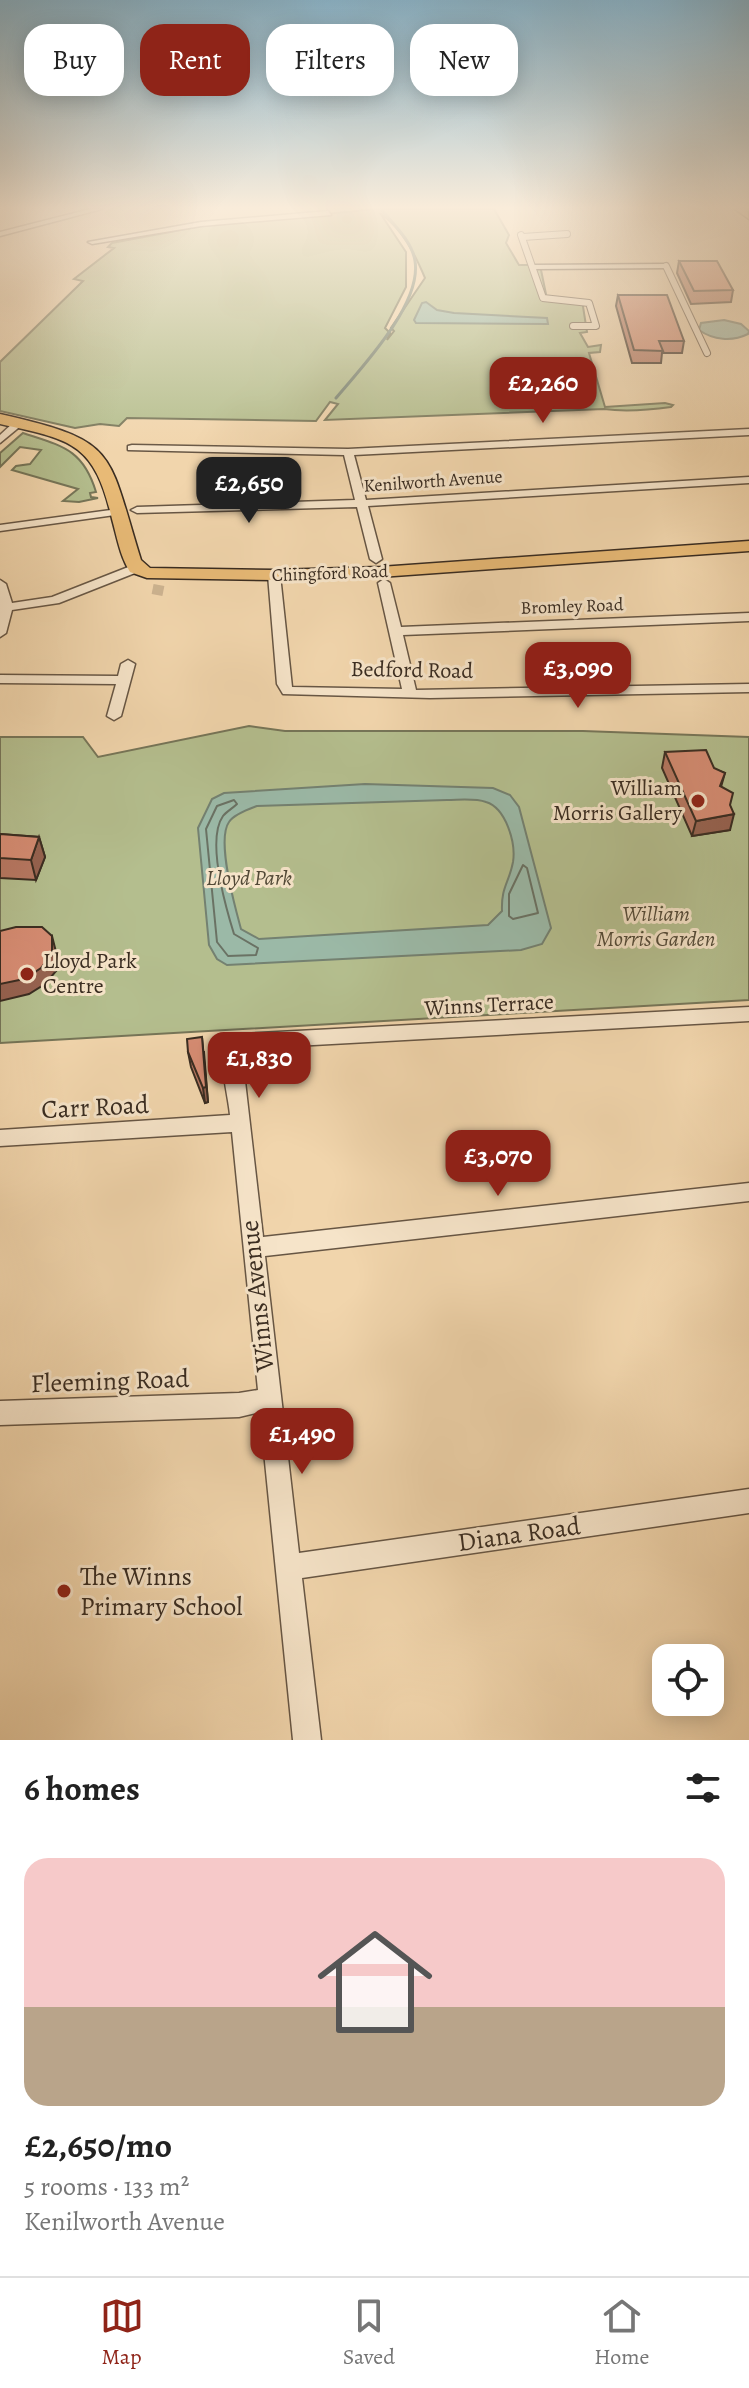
<!DOCTYPE html>
<html lang="en">
<head>
<meta charset="utf-8">
<style>
	:root { --surface:#fff; --page:#f6f6f6; --text:#222; --muted:#767676; --line:#e0e0e0; --accent:#8f2418 }
	body { margin:0; font-family:Alegreya,serif; background:var(--page); color:var(--text); height:100vh; display:flex; flex-direction:column; font-size:30px; white-space:nowrap }
	* { box-sizing:border-box; margin:0 }
	p { font-size:26px; color:var(--muted) }
	.icon { flex:none; width:44px; height:44px; fill:none; stroke:currentColor; stroke-width:2; stroke-linecap:round; stroke-linejoin:round }
	.map { position:relative; height:1740px; overflow:hidden }
	.drawer { display:flex; flex-direction:column; background:var(--surface); flex:1 }
	.drawer>* { flex:none }
	.banner { position:absolute; left:24px; top:24px; width:702px; height:72px; display:flex; gap:16px }
	.controls { position:absolute; left:652px; top:1644px; display:grid; gap:16px }
	.controls a { display:grid; place-items:center; width:72px; height:72px; border-radius:16px; background:var(--surface); box-shadow:0 4px 20px #0003; font-size:40px }
	.price { position:absolute; translate:-50% -68px; padding:0 18px; border-radius:16px; background:var(--accent); color:#fff; font-size:26px; line-height:52px; filter:drop-shadow(0 2px 4px #0008) }
	.price::after { content:''; position:absolute; left:50%; top:48px; width:24px; height:18px; margin-left:-12px; background:inherit; clip-path:polygon(0 0,100% 0,50% 100%) }
	.price.selected { background:#222; color:#fff }
	ul { padding:0; list-style:none }
	li { display:grid; align-content:center; gap:16px; height:424px; padding:0 24px }
	li+li { border-top:2px solid var(--line) }
	li span { display:grid; place-items:center; height:248px; border-radius:24px; color:#555 }
	li>.icon { margin-inline-start:auto }
	span .icon { width:144px; height:144px; fill:#fffc; stroke-width:1 }
	li b { font-size:34px }
	h2 { display:flex; justify-content:space-between; align-items:center; height:96px; padding:0 24px; font-size:34px }
	.pill { padding:0 28px; border-radius:24px; background:var(--surface); box-shadow:0 4px 20px #0003; font-size:28px; line-height:72px }
	.pill.selected { background:var(--accent); color:#fff }
	.menu { display:flex; justify-content:space-around; align-items:center; height:112px; border-top:2px solid var(--line); background:var(--surface); font-size:22px; color:var(--muted) }
	.menu a { display:grid; justify-items:center; gap:4px }
	.menu .selected { color:var(--accent) }
	.map>svg:first-child { display:block }
</style>
</head>
<body>
<div class="map">
<svg width="749" height="1740" viewBox="0 0 749 1740">
	<rect width="100%" height="100%" fill="#f1d5ac"/>
	<filter id="stains"><feTurbulence type="fractalNoise" baseFrequency=".0025" numOctaves="4"/><feColorMatrix values="0 0 0 0 .2 0 0 0 0 .09 0 0 0 0 .02 0 0 0 .5 -.17"/></filter>
	<radialGradient id="worn" r=".72"><stop offset=".6" stop-color="#630" stop-opacity="0"/><stop offset="1" stop-color="#630" stop-opacity=".3"/></radialGradient>
	<!-- green -->
	<g fill="#b4be8e" stroke="#767558" stroke-width="2" fill-rule="evenodd">
		<path d="M376,209h118l15,26 -3,8 13,22h21l7,34 35,1 5,32 -7,1 8,14 13,-2 -1,7 -11,1 16,54 60,-4 8,2 -2,2c-22,3 -45,5 -67,2l-279,11 13,-16 -8,-2 -14,19 -189,-3 -8,8 -19,-2 -25,4 -75,-17v-49l83,-81 -9,-2 40,-31 -6,-1 4,-4 90,-17zM380,213c23,17 34,39 45,65l-34,50 3,3 -7,9 3,-7 -5,-5 21,-41v-35z"/>
		<path d="M23,433c39,13 60,16 73,59l-6,1 1,4 7,1 -19,4 -16,-1 15,-12 -66,-19 4,-4 14,-2 11,-14 -21,-3 -20,20v-14z"/>
		<path d="M249,726l36,5h298l166,6v263l-749,43v-306h83l15,20z"/>
	</g>
	<!-- water -->
	<g fill="#9bb9a7" stroke="#748171" stroke-width="2" fill-rule="evenodd">
		<path d="M426,302l11,8 17,3 93,5 1,6 -132,-1 -2,-3 8,-17z"/>
		<path d="M724,320l17,4 8,7 -1,3c-16,8 -35,6 -49,-4l2,-7z"/>
		<path d="M365,784l128,4 17,7 9,12 32,121 -9,16 -21,6 -294,15 -10,-6 -8,-14 -11,-117 14,-29 12,-6zM447,800c12,0 28,-2 39,2 20,6 30,41 27,60 -4,21 -12,25 -11,49l-14,14 -229,14 -18,-10c-6,-22 -25,-89 -12,-107 5,-8 20,-13 28,-16z"/>
	</g>
	<g fill="none" stroke-linecap="round" stroke-linejoin="round">
		<!-- shore -->
		<g stroke="#6a7264" stroke-width="2">
			<path d="M234,800l3,4c-4,4 -11,8 -14,12 -17,24 3,92 11,118l24,14 -2,7 -28,1 -11,-14 -11,-113 11,-23z"/>
			<path d="M523,865l4,3 11,45 -25,6 -4,-3v-22z"/>
		</g>
		<!-- stream -->
		<path stroke="#748171" stroke-width="3" d="M336,398c26,-31 86,-94 79,-137 -3,-20 -22,-37 -34,-52"/>
		<!-- minor-tunnel -->
		<path stroke="#ccb390" stroke-width="11" stroke-dasharray="11 5" stroke-linecap="butt" d="M157,595l2,-10"/>
		<!-- pedestrian casing -->
		<g stroke="#675644" stroke-width="8">
			<g id="pedestrian">
				<path d="M521,235l22,63 46,5 7,23h-23"/>
				<path d="M523,237l44,-3"/>
				<path d="M666,266l41,87"/>
			</g>
		</g>
		<!-- minor casing -->
		<g stroke="#675644" stroke-width="3">
			<g id="minor">
				<path d="M90,209h12l-102,27v-4z"/>
				<path d="M328,211l3,4 -130,11 -109,18 -4,-2 113,-20z"/>
				<path d="M666,264l3,4 -135,1 -4,-2 4,-2z"/>
				<path d="M14,422l9,2 -23,19v-8z"/>
				<path d="M749,429v6l-395,20 12,45 383,-23v6l-381,23 14,53 -6,4 -6,-4 -13,-52 -220,6 -6,-3 6,-3 218,-7 -11,-45 -216,-5v-4l4,-1 216,4z"/>
				<path d="M118,509l4,1v4l-122,17v-6z"/>
				<path d="M136,564l6,4 -2,3 -81,32 -47,7 -6,23 -6,4v-57l6,4 6,19 40,-6z"/>
				<path d="M274,571l6,4 12,112 110,2 -24,-106 6,-4 6,4 11,44 348,-14v8l-346,14 13,55 333,-6v8l-319,6 -147,-4 -6,-10 -9,-109z"/>
				<path d="M128,660l7,4 -14,52 -7,4 -7,-4 9,-32 -116,-1v-8l118,1 3,-12z"/>
				<path d="M749,1007v14l-508,28 -2,11 6,21 18,156 486,-54v18l-484,55 34,297 450,-64v24l-447,65 19,162h-28l-33,-328 -21,5 -239,8v-24l239,-8 19,-3 -26,-258 -232,14v-16l230,-15c-2,-23 -13,-56 -3,-76l15,-5z"/>
			</g>
		</g>
		<!-- primary casing -->
		<g stroke="#392c21" stroke-width="3">
			<g id="primary">
				<path d="M735,209h12l2,10z"/>
				<path d="M0,414c120,27 107,37 141,146l9,8 124,2 106,-3 369,-26v10l-369,26 -106,3 -127,-2 -17,-6c-10,-16 -13,-35 -18,-53 -18,-77 -40,-79 -112,-95z"/>
			</g>
		</g>
		<!-- pedestrian -->
		<use href="#pedestrian" stroke="#f6e4c9" stroke-width="6"/>
		<!-- minor -->
		<use href="#minor" fill="#f6e4c9" fill-rule="evenodd"/>
		<!-- primary -->
		<use href="#primary" fill="#e8ba76" fill-rule="evenodd"/>
	</g>
	<!-- wall -->
	<g fill="#b87863" stroke="#392c21" stroke-width="2">
		<path d="M679,261l54,29 -2,12 -40,2 -14,-31z"/>
		<path d="M618,295l66,46 -2,12h-20l-1,10h-29l-16,-57z"/>
		<path d="M665,752l60,21 -4,14 9,18v25l-38,6 -30,-68z"/>
		<path d="M0,834l39,3 6,20 -9,23 -36,-2z"/>
		<path d="M188,1052h16l4,50 -3,1 -14,-36z"/>
	</g>
	<!-- shaded-wall -->
	<g fill="#966250" stroke="#392c21" stroke-width="2">
		<path d="M734,814l-4,16 -38,6 4,-15z"/>
		<path d="M39,837l6,20 -9,23 -5,-20z"/>
		<path d="M52,936l4,16 1,18 -12,14 -16,10 -29,7v-17z"/>
		<path d="M202,1037l6,65 -3,1 -2,-15z"/>
	</g>
	<!-- building -->
	<g fill="#d68c73" stroke="#392c21" stroke-width="2">
		<path d="M679,261h38l16,29 -39,1z"/>
		<path d="M618,295h49l17,46h-25l4,10 -29,-1z"/>
		<path d="M706,750l8,18 11,5 -5,13 13,7 -3,12 4,9 -38,7 -31,-69z"/>
		<path d="M0,834l39,3 -8,23 -31,-2z"/>
		<path d="M16,927h26l10,9v19l-11,13 -17,11 -24,5v-53z"/>
		<path d="M202,1037l4,50 -3,1 -15,-36 -1,-13z"/>
	</g>
	<!-- sky -->
	<linearGradient id="sky" x2="0" y2="1"><stop stop-color="#89b6ce"/><stop offset="0.46" stop-color="#f9ecda"/><stop offset="1" stop-color="#f9ecda" stop-opacity="0"/></linearGradient>
	<rect width="749" height="452" fill="url(#sky)"/>
	<!-- markers -->
	<g fill="#8f2418" stroke="#f6e4c9" stroke-width="3">
		<circle cx="698" cy="801" r="8"/>
		<circle cx="27" cy="974" r="8"/>
		<circle cx="64" cy="1591" r="8"/>
	</g>
	<g text-anchor="middle" dominant-baseline="central" stroke-width="6" stroke-linejoin="round" paint-order="stroke">
		<!-- far-street labels -->
		<g font-size="18" fill="#392c21" stroke="#f6e4c9">
			<text transform="translate(433 481) rotate(-4)">Kenilworth Avenue</text>
			<text transform="translate(330 573) rotate(-2)">Chingford Road</text>
			<text transform="translate(572 606) rotate(-2)">Bromley Road</text>
		</g>
		<!-- street labels -->
		<g font-size="22" fill="#392c21" stroke="#f6e4c9">
			<text transform="translate(412 670) rotate(1)">Bedford Road</text>
			<text transform="translate(489 1005) rotate(-3)">Winns Terrace</text>
		</g>
		<!-- poi labels -->
		<g font-size="22" fill="#392c21" stroke="#f6e4c9" text-anchor="end">
			<text x="682" y="788">William<tspan x="682" dy="25">Morris Gallery</tspan></text>
			<text x="43" y="961" text-anchor="start">Lloyd Park<tspan x="43" dy="25">Centre</tspan></text>
		</g>
		<!-- park labels -->
		<g font-size="22" font-style="italic" fill="#524937" stroke="#f6e4c9">
			<text x="249" y="878">Lloyd Park</text>
			<text x="656" y="914">William<tspan x="656" dy="25">Morris Garden</tspan></text>
		</g>
		<!-- near-street labels -->
		<g font-size="26" fill="#392c21" stroke="#f6e4c9">
			<text transform="translate(95 1107) rotate(-3)">Carr Road</text>
			<text transform="translate(257 1296) rotate(-96)">Winns Avenue</text>
			<text transform="translate(110 1381) rotate(-2)">Fleeming Road</text>
			<text transform="translate(519 1534) rotate(-8)">Diana Road</text>
		</g>
		<!-- near-poi labels -->
		<g font-size="26" fill="#392c21" stroke="#f6e4c9" text-anchor="start">
			<text x="80" y="1576">The Winns<tspan x="80" dy="30">Primary School</tspan></text>
		</g>
	</g>
	<rect width="100%" height="100%" filter="url(#stains)"/>
	<rect width="100%" height="100%" fill="url(#worn)"/>
</svg>
<div class="controls">
<a><svg class="icon" aria-label="locate" viewBox="0 0 24 24"><circle cx="12" cy="12" r="6"/><path d="M12 2v4M12 18v4M2 12h4M18 12h4"/></svg></a>
</div>
<b class="price" style="left:543px;top:425px">£2,260</b>
<b class="price selected" style="left:249px;top:525px">£2,650</b>
<b class="price" style="left:578px;top:710px">£3,090</b>
<b class="price" style="left:259px;top:1100px">£1,830</b>
<b class="price" style="left:498px;top:1198px">£3,070</b>
<b class="price" style="left:302px;top:1476px">£1,490</b>
<div class="banner">
<a class="pill">Buy</a>
<a class="pill selected">Rent</a>
<a class="pill">Filters</a>
<a class="pill">New</a>
</div>
</div>
<section class="drawer">
<h2>6 homes<svg class="icon" aria-label="filters" viewBox="0 0 24 24"><path d="M4 7h16M4 17h16"/><circle cx="9" cy="7" r="2"/><circle cx="15" cy="17" r="2"/></svg></h2>
<ul>
<li><span style="background:linear-gradient(#f6c9c9 60%,#b9a48a 0)"><svg class="icon" aria-label="home" viewBox="0 0 24 24"><path d="M3 11l9-7 9 7M6 9v11h12V9"/></svg></span><div><b>£2,650/mo</b><p>5 rooms · 133 m²</p><p>Kenilworth Avenue</p></div></li>
</ul>
</section>
<nav class="menu">
<a class="selected"><svg class="icon" aria-label="map" viewBox="0 0 24 24"><path d="M3 6l6-2 6 2 6-2v14l-6 2-6-2-6 2zM9 4v14M15 6v14"/></svg>Map</a>
<a><svg class="icon" aria-label="saved" viewBox="0 0 24 24"><path d="M7 4h10v16l-5-4-5 4z"/></svg>Saved</a>
<a><svg class="icon" aria-label="home" viewBox="0 0 24 24"><path d="M3 11l9-7 9 7M6 9v11h12V9"/></svg>Home</a>
</nav>
</body>
</html>
